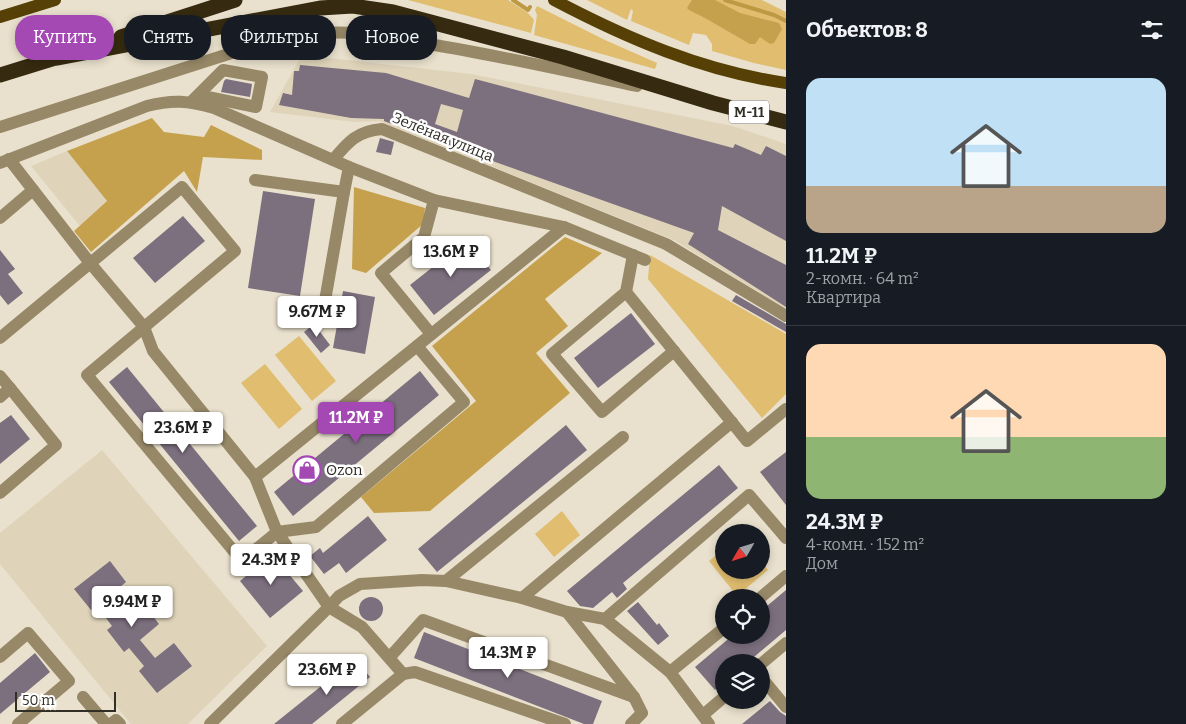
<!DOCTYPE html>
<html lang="ru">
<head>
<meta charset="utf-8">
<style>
	:root { --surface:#171b24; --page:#20242c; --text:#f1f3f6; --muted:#9ea1a6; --line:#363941; --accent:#a449b4 }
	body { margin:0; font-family:Bitter,serif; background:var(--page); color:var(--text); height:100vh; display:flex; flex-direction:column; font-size:19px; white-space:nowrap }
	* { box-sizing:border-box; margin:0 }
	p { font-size:16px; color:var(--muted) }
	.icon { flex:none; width:28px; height:28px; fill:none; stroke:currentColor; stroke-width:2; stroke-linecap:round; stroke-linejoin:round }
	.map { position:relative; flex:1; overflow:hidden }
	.details { display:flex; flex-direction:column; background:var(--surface); width:400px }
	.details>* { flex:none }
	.top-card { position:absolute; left:15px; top:15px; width:475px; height:45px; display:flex; gap:10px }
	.needle { width:32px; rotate:231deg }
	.controls { position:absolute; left:715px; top:524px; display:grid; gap:10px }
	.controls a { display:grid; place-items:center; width:55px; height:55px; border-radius:50%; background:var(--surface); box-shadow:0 2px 8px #0003; font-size:25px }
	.scale { position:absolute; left:15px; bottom:12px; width:101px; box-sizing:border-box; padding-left:5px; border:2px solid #312e26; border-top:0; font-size:14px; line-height:18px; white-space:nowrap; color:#312e26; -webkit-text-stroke:4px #fff; paint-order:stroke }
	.price { position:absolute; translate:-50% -42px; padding:0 11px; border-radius:5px; background:#fff; color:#222; font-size:16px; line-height:32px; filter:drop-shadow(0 1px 2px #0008) }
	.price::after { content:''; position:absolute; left:50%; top:30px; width:15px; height:11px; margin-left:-8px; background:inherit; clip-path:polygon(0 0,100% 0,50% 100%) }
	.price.on { background:var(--accent); color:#fff }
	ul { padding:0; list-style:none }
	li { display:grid; align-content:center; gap:10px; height:265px; padding:0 20px }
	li+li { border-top:1px solid var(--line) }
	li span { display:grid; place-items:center; height:155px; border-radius:15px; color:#555 }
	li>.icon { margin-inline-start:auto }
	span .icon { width:90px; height:90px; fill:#fffc; stroke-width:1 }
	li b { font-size:21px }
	h2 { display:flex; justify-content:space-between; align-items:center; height:60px; padding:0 20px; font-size:21px }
	.pill { padding:0 18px; border-radius:20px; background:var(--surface); box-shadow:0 2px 8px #0003; font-size:18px; line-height:45px }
	.pill.on { background:var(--accent); color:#fff }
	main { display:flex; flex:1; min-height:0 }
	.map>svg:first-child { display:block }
</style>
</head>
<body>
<main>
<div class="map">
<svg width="786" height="724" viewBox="0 0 786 724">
	<rect width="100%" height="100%" fill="#e9e1cd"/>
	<!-- built -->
	<g fill="#dfd4ba">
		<path d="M302,55l169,19 262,52 53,18v165l-112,-69 -295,-119 -24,1 -85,-10z"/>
		<path d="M67,151l40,50 -27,25 -49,-60z"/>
		<path d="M102,450l165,196 -79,78h-57l-131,-160v-31z"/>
	</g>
	<!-- green -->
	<g fill="#e0bd6f">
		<path d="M408,0h100l20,13 6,7 -3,13z"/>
		<path d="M587,0h175l24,12v58l-32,-7 -42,-12v-7l-6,-9 -13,-2 -4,12 -58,-24 2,-10 -2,-2 -4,11z"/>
		<path d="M537,6l68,34 52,23 -2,6 -121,-34 3,-20 -2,-5z"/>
		<path d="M650,255l136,79v60l-24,24 -114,-139z"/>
		<path d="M299,336l37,45 -24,20 -37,-46z"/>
		<path d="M265,364l37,45 -23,20 -38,-46z"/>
		<path d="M562,511l18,24 -26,22 -19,-23z"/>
		<path d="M724,549v21h37v-8l7,8 -31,26 -28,-35z"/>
	</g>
	<!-- forest -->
	<g fill="#c6a14d">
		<path d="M692,0h23l25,13 39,10 3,6 -8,14 -4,1 -10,-7 -5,7h-5l-45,-26 -16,-8 -2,-2z"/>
		<path d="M152,118l12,14 40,5 7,-12 51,25v10l-59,-3 -6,35 -13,-21 -93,81 -17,-21 33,-30 -40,-50z"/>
		<path d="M354,187l71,21 -2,16 -57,49 -14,-4z"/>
		<path d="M565,237l37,16 -57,46 23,27 -32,27 34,40 -140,118 -56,2 -13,-16 115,-96 -44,-55z"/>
	</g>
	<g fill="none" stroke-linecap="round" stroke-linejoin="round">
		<!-- stream -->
		<g stroke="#bd9944" stroke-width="4">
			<path d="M513,0l15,10 2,-3"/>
			<path d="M725,0l49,15 12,6"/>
		</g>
	</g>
	<!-- building -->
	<g fill="#7c6f7e" fill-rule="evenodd">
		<path d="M300,65l86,8 83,25 6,-19 258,69 2,-4 26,11 5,-9 20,10v85l-64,-35 -4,24 68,35v42l-98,-63 6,-11 -246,-88v-2l-50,-18 -1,1 -13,-5v-2l-33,-1 -72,-13 4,-12 9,2 2,-24h5zM441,104l22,6 -6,22 -22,-8z"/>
		<path d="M226,79l26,5 -2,13 -29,-5 3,-11z"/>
		<path d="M380,138l14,4 -3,13 -15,-3z"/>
		<path d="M263,191l52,8 -15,97 -52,-8z"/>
		<path d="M183,216l22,25 -50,42 -22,-25z"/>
		<path d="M467,240l24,30 -57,45 -24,-30z"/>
		<path d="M0,250l15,19 -7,5 15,19 -15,12 -8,-10z"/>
		<path d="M343,291l32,6 -10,57 -32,-6z"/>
		<path d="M736,295l50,29v8l-54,-31z"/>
		<path d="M631,313l24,31 -57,44 -24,-30z"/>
		<path d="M314,324l16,21 -9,8 -17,-21z"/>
		<path d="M127,367l130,159 -18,15 -130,-159z"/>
		<path d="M420,371l19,24 -146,121 -19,-24z"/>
		<path d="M11,415l19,24 -30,25v-41z"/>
		<path d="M566,425l21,25 -150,122 -19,-23z"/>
		<path d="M786,452v53l-26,-33z"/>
		<path d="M719,465l19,23 -115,95 4,6 -10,9 -5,-6 -19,16 -13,-2 -13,-15z"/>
		<path d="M368,516l19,24 -41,33 -7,-10 -15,11 -14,-18 10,-8 3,5z"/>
		<path d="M272,554l31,37 -33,27 -30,-37z"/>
		<path d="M110,561l16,21 -19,16 16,20 19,-16 17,22 -19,16 15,18 19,-15 18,23 -35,27 -18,-22 5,-5 -15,-18 -5,4 -17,-22 5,-4 -15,-20 -6,4 -17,-21z"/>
		<path d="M786,590v40l-38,32h-24v21l-9,7 -20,-23 38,-32h28v-24z"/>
		<circle cx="371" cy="609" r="12"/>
		<path d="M638,602l19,23 2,-2 10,13 -11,9 -31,-34z"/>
		<path d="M424,632l178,69 -9,23h-9l-170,-66z"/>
		<path d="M35,653l15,19 -50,42v-31z"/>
		<path d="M355,659l15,18 -58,47h-38z"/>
		<path d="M770,701l10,11 6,4v8h-44z"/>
	</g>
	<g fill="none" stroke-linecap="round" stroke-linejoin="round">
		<!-- minor -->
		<g stroke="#978867" stroke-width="12">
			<path d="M191,102l32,-32 39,7 -6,30 -58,-12"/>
			<path d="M0,127l241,-77c27,-7 55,-15 82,-17 35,-3 82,6 117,13 66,11 132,26 197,40"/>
			<path d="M9,159l81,104 54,64 9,24 102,126 22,55 52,75 10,-11 21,-12 62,-4 24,1 76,17 45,14 38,7 65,53 39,52"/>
			<path d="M333,160c15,-18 24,-29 49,-31l284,115 120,72"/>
			<path d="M0,163l147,-57c27,-7 41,-5 67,2l135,59 85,33 130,27 81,33"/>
			<path d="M255,180l89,12 5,-25"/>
			<path d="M0,218l33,-28"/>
			<path d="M633,255l-7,37 -74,62 50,58 72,-61"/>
			<path d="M626,292l121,149 39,-32"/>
			<path d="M322,318l22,-126"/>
			<path d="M431,334l-50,-61 43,-36 10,-37"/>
			<path d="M0,338l182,-151 53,64 -148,124 155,186 35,-29 39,-5 148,-125 -47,-56"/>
			<path d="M0,376l10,12"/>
			<path d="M0,397l10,-9 46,57 -56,48"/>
			<path d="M255,477l309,-250"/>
			<path d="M446,581l177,-144"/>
			<path d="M522,598l210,-176"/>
			<path d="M760,598l26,-22"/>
			<path d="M567,612l67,85 8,16 -11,11"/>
			<path d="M605,619l144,-124 37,43"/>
			<path d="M0,657l28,-24 41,48 -51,43"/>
			<path d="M390,657l33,-37 211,77"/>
			<path d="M761,664l25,-21"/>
			<path d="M670,672l54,-44"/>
			<path d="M761,677l25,30"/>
			<path d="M83,697l23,27"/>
			<path d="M703,715l21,-18"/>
			<path d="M111,724l5,-4 4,4"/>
			<path d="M210,724l119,-117 33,20 41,47"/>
			<path d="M342,724l61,-50 12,-2 150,52"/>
		</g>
		<!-- major -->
		<g stroke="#564005" stroke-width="12">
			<path d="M554,0c74,39 149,71 232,83"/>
			<path d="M0,17l55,-17"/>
		</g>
		<!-- highway -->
		<g stroke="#362b10" stroke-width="15">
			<path d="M121,37l114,-37"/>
			<path d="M58,58l262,-50 33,-2 40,6 170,45 150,46 73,19"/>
			<path d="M0,75l68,-21"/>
		</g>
	</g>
	<!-- icons -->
	<defs>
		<g id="shop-ring" transform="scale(1.4375)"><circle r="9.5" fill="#fff" stroke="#a449b4" stroke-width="1.5"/><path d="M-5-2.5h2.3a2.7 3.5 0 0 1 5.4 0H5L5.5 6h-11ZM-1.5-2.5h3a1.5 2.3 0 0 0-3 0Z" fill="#a449b4"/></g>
	</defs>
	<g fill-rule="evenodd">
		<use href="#shop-ring" x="307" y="470"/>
	</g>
	<g text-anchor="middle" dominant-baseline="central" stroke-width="5" stroke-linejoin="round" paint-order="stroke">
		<!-- shield labels -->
		<rect fill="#fff" stroke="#6f6d67" stroke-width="1" x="729" y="100.5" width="40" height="23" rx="4"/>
		<g font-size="14" font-weight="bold" fill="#312e26">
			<text x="749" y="112">М-11</text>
		</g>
		<!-- street labels -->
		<g font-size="15" fill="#312e26" stroke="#fff">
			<text transform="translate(443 137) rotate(22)">Зелёная улица</text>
		</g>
		<!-- poi labels -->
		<g font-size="15" fill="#312e26" stroke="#fff" text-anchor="start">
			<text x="326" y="470">Ozon</text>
		</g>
	</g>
</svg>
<div class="controls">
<a><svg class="needle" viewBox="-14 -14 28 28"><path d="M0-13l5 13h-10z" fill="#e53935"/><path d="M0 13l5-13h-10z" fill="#9ea1a6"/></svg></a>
<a><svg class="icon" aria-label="locate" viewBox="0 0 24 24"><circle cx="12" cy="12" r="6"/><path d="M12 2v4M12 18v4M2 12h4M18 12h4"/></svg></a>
<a><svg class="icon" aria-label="layers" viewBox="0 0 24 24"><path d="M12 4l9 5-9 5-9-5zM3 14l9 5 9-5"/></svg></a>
</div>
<div class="scale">50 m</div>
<b class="price" style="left:451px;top:278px">13.6M ₽</b>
<b class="price" style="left:317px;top:338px">9.67M ₽</b>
<b class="price on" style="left:356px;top:444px">11.2M ₽</b>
<b class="price" style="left:183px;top:454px">23.6M ₽</b>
<b class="price" style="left:271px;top:586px">24.3M ₽</b>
<b class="price" style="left:132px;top:628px">9.94M ₽</b>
<b class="price" style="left:508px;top:679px">14.3M ₽</b>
<b class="price" style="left:327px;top:696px">23.6M ₽</b>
<div class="top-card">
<a class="pill on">Купить</a>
<a class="pill">Снять</a>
<a class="pill">Фильтры</a>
<a class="pill">Новое</a>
</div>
</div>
<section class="details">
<h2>Объектов: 8<svg class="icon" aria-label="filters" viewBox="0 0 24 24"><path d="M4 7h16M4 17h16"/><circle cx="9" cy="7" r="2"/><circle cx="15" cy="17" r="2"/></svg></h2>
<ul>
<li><span style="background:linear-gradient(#bfe0f5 70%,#b9a48a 0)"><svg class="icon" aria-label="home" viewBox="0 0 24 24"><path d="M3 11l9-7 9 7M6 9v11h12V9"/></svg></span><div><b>11.2M ₽</b><p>2-комн. · 64 m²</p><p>Квартира</p></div></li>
<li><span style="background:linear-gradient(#ffd9b3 60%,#8fb573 0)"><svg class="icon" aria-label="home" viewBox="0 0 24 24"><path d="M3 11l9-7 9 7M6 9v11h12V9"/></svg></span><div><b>24.3M ₽</b><p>4-комн. · 152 m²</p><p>Дом</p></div></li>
</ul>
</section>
</main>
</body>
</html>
